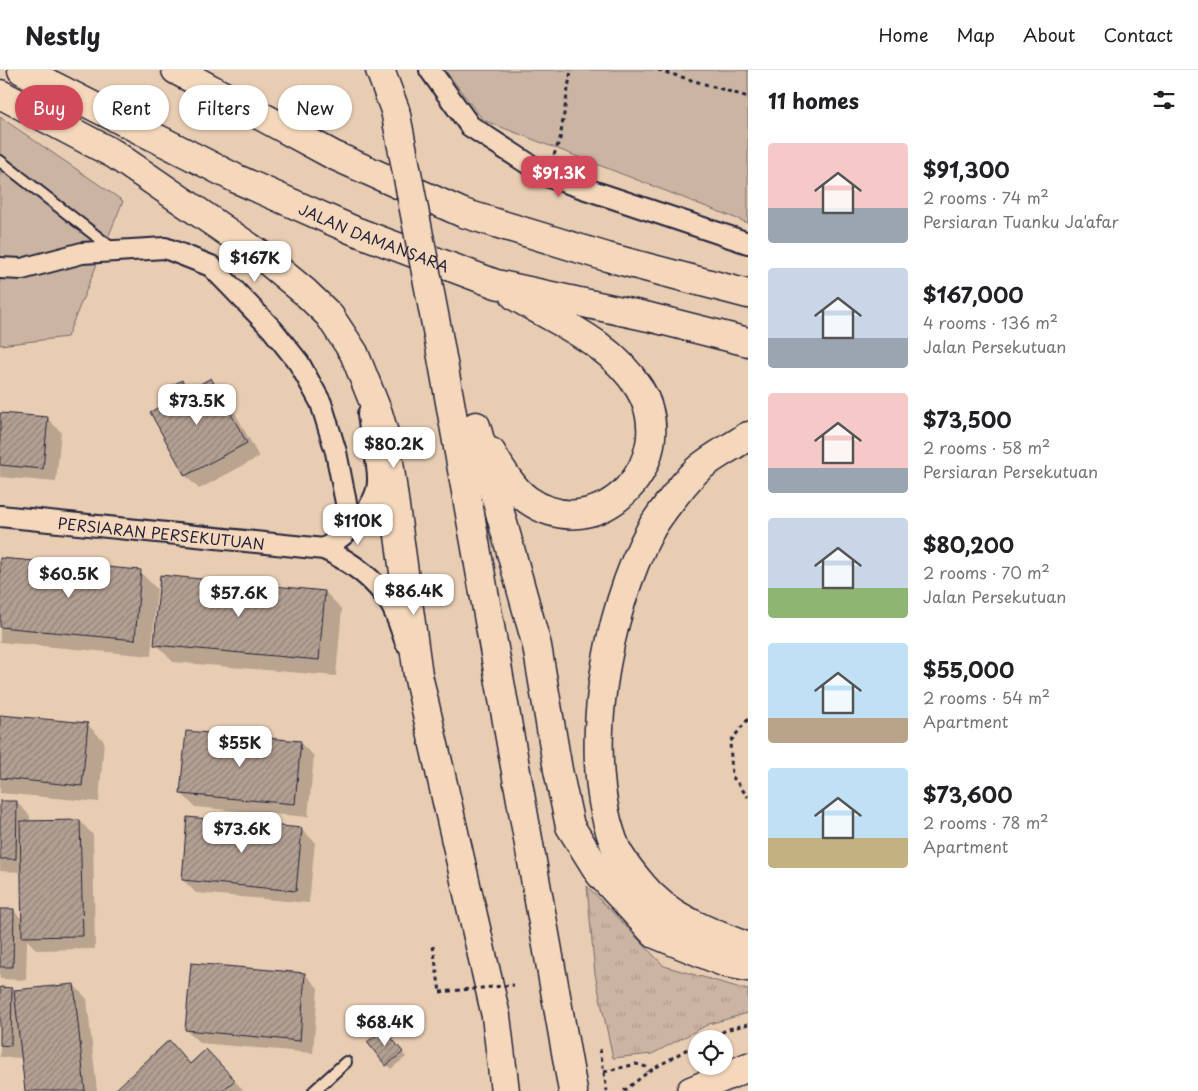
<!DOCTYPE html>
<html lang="en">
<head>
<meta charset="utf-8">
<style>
	:root { --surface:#fff; --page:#f6f6f6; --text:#202124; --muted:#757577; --line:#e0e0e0; --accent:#d1495b }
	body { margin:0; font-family:"Playpen Sans",sans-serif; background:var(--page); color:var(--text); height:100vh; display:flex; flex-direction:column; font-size:19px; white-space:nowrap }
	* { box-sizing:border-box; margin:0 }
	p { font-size:16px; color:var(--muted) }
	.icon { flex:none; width:28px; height:28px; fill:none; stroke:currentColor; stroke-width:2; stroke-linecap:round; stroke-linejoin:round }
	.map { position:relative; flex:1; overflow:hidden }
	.panel { display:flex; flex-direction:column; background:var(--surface); width:450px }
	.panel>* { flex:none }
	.hud { position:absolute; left:15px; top:15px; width:475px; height:45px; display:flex; gap:10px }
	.tools { position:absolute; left:688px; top:960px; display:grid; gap:10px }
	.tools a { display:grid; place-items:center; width:45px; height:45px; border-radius:50%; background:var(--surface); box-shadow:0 1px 4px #0004; font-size:25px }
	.price { position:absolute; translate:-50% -42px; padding:0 11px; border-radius:10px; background:#fff; color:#222; font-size:16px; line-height:32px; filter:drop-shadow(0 1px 2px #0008) }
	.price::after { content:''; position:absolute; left:50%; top:30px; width:15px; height:11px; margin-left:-8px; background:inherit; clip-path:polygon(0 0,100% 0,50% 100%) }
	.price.on { background:var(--accent); color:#fff }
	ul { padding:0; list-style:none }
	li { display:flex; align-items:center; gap:15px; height:125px; padding:0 20px }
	li span { display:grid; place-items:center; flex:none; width:140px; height:100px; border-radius:5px; color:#555 }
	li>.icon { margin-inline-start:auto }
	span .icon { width:60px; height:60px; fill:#fffc; stroke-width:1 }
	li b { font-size:21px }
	h2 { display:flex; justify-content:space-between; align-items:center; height:60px; padding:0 20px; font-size:21px }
	.pill { padding:0 18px; border-radius:22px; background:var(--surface); box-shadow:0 1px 4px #0004; font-size:18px; line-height:45px }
	.pill.on { background:var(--accent); color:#fff }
	header { display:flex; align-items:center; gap:30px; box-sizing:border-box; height:70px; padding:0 25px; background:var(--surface); border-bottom:1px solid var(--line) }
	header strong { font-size:24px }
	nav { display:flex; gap:28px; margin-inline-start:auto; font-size:18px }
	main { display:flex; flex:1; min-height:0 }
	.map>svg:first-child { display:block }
</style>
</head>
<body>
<header>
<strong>Nestly</strong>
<nav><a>Home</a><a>Map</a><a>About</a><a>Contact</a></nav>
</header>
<main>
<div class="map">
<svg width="748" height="1021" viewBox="0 0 748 1021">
	<defs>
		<pattern id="grass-tufts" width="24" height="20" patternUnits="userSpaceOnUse" patternTransform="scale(1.25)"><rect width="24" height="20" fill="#cbb4a2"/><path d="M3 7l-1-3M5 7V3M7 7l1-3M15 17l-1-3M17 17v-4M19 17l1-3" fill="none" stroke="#ae9a8c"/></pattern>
		<pattern id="building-hatch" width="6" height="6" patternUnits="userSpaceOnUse" patternTransform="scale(1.25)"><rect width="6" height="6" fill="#b4a093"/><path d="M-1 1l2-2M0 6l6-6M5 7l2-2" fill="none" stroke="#928279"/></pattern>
	</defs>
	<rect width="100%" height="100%" fill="#e8cdb3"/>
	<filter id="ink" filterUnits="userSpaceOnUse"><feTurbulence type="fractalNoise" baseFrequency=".02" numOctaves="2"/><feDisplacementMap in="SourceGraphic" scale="10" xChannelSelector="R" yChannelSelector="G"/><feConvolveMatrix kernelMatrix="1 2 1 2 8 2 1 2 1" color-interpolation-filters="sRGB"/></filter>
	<g filter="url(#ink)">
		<!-- grass -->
		<path fill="url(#grass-tufts)" stroke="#766b6e" d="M587,816l77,80 84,24v23l-39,11 -57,30 -39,4 -18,-84z"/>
		<!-- park -->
		<g fill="#cbb4a2" stroke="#766b6e">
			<path d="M445,0h303v153l-265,-103z"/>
			<path d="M0,47l123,84 -56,136 -67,8z"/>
		</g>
		<!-- shadow -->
		<g fill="#0003">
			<path d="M211,310l13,13 35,64 -60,32 -13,-13 -34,-64 22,-12 8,-18 9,9z"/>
			<path d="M0,344l48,5 13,13 -5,50 -56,-5z"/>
			<path d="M0,489l140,13 17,17 -6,67 -151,-14z"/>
			<path d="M325,522l17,17 -6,67 -163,-14 -17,-18z"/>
			<path d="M0,646l87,8 17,17 -5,61 -99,-9z"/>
			<path d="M300,673l14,13 -6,61 -113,-10 -13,-13z"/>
			<path d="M0,732h17l13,14v6l50,-1 13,14 2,114 -58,1 -10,-10 -1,40 -26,-1v-69l14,1 9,9 -1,-48 -22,-1z"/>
			<path d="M301,759l14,13 -6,61 -113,-10 -13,-13z"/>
			<path d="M305,904l13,14 -5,65 -113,-10 -14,-13z"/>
			<path d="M74,915l13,14 10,92h-71l-3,-33 -23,-1v-69l12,1 2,2z"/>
			<path d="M388,965l18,22 -15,12 -4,-4z"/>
			<path d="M182,985l9,10 28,-1 25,27h-129z"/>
		</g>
		<!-- building -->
		<g fill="url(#building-hatch)" stroke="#22223b">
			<path d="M211,308l36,65 -62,33 -35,-64 22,-12 -6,-11 16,-9 6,11z"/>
			<path d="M0,343l48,4 -5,52 -43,-4z"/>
			<path d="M0,488l141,12 -6,70 -135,-13z"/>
			<path d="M160,505l165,16 -6,69 -165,-15z"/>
			<path d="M0,645l88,8 -6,63 -82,-8z"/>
			<path d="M186,661l115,10 -6,63 -115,-10z"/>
			<path d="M0,731h17l-1,58h-16z"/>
			<path d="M187,747l115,11 -6,63 -114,-11z"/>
			<path d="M80,750l3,116 -61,1 -2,-116z"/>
			<path d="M0,839h14l-1,58h-13z"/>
			<path d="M191,893l114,10 -5,68 -115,-11z"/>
			<path d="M74,914l11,107h-60l-11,-101z"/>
			<path d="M0,917l12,1 -1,58 -11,-1z"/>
			<path d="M384,959l19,23 -17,14 -19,-24z"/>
			<path d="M169,970l21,24 16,-15 29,31 -13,11h-108z"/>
		</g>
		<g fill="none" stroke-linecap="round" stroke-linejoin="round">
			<!-- lane casing -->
			<g stroke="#22223b" stroke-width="14">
				<g id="lane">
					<path d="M0,91l113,88"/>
					<path d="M314,1021l32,-29"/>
				</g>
			</g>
			<!-- street casing -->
			<g stroke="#22223b" stroke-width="24">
				<g id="street">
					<path d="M430,0l40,56 77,50 201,67"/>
					<path d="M0,198l22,1 60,-16 83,-5 46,18 61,63 27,34 22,40 15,49 15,76"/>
					<path id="s1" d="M0,446l324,33c26,12 50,29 66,54 7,11 11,27 16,40"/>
					<path d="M324,479c20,-13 53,-40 54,-67 1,-22 -8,-46 -10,-68"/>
				</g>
			</g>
			<!-- secondary casing -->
			<g stroke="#22223b" stroke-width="31">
				<path id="secondary" d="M691,1021l57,-24"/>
			</g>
			<!-- primary casing -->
			<g stroke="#22223b" stroke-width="31">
				<g id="primary">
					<path id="s2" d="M22,0l215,109 118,52 141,53 153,33 99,25"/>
					<path d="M176,0l157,85 130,58 144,44 141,37"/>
					<path d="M380,0l15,40"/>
					<path d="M0,24l114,60 144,99 47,39 24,23 25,38 24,60 8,27 32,235 78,341 9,75"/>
					<path d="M438,265l135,756"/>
					<path d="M476,356l61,220 21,124 12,56 30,48 55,60 71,29 22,4"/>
					<path d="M748,366c-17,12 -39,22 -53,36 -12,12 -36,43 -44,57 -45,82 -72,230 -35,319 5,12 17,26 26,37 27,33 67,47 106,62"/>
					<path d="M491,382c10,16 21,37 37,48 72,50 155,-41 111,-112 -29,-46 -80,-65 -124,-92"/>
				</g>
			</g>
			<!-- path -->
			<g stroke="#22223b" stroke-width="3" stroke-dasharray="4 4" stroke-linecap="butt">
				<path d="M658,0l90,27"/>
				<path d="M554,85l6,-16 11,-69"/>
				<path d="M748,649l-18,23 2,34 16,21"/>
				<path d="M433,876l7,46"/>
				<path d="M707,969l22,-10 19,-5"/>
				<path d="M600,979l7,42"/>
				<path d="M604,1002l32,-8 10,3 2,5"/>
				<path d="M624,1021l24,-19 48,-28"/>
			</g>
			<!-- lane -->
			<use href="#lane" stroke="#f5d8bb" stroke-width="10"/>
			<!-- street -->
			<use href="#street" stroke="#f5d8bb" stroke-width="20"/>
			<!-- secondary -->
			<use href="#secondary" stroke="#f5d8bb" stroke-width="28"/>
			<!-- primary -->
			<use href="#primary" stroke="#f5d8bb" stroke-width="28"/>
			<!-- primary-bridge casing -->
			<g stroke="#22223b" stroke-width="31" stroke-linecap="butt">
				<path id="primary-bridge" d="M395,40l43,225"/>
			</g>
			<!-- path-bridge -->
			<path stroke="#22223b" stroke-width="3" stroke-dasharray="4 4" stroke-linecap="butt" d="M440,922l74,-7"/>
			<!-- primary-bridge -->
			<use href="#primary-bridge" stroke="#f5d8bb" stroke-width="28"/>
		</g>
	</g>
	<g text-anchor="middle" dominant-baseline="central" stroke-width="4.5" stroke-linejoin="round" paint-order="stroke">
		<!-- street labels -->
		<g font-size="15" fill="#22223b" stroke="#f5d8bb">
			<text stroke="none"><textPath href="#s2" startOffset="390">JALAN DAMANSARA</textPath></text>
			<text stroke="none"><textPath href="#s1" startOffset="162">PERSIARAN PERSEKUTUAN</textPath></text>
		</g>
	</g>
</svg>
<div class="tools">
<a><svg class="icon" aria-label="locate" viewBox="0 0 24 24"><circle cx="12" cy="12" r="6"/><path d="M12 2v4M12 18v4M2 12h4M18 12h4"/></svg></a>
</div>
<b class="price on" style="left:559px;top:128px">$91.3K</b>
<b class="price" style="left:255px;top:213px">$167K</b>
<b class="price" style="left:197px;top:356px">$73.5K</b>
<b class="price" style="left:394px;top:399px">$80.2K</b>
<b class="price" style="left:358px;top:476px">$110K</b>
<b class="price" style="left:69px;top:529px">$60.5K</b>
<b class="price" style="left:414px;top:546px">$86.4K</b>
<b class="price" style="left:239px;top:548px">$57.6K</b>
<b class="price" style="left:240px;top:698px">$55K</b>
<b class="price" style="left:242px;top:784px">$73.6K</b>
<b class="price" style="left:385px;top:977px">$68.4K</b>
<div class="hud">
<a class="pill on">Buy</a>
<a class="pill">Rent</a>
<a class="pill">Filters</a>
<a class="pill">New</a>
</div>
</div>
<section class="panel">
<h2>11 homes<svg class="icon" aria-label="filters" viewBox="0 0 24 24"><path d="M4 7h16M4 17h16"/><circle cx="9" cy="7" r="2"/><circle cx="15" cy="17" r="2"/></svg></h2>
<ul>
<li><span style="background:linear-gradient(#f6c9c9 65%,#9aa5b1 0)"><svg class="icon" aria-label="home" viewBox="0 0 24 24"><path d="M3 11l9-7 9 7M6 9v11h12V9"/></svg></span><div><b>$91,300</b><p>2 rooms · 74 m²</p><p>Persiaran Tuanku Ja'afar</p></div></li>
<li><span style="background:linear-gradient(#c9d6e8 70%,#9aa5b1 0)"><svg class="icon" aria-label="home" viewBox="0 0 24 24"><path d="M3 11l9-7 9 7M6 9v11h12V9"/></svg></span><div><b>$167,000</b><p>4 rooms · 136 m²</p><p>Jalan Persekutuan</p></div></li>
<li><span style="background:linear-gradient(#f6c9c9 75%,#9aa5b1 0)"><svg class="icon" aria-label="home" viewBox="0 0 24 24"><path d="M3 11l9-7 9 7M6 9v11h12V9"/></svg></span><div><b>$73,500</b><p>2 rooms · 58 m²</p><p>Persiaran Persekutuan</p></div></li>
<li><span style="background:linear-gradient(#c9d6e8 70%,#8fb573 0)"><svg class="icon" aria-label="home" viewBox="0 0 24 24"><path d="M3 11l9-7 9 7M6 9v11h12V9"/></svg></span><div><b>$80,200</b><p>2 rooms · 70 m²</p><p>Jalan Persekutuan</p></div></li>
<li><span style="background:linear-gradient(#bfe0f5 75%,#b9a48a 0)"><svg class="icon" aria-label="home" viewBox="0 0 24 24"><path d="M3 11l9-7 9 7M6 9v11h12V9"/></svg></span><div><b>$55,000</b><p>2 rooms · 54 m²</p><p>Apartment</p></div></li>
<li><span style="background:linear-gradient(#bfe0f5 70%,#c2b280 0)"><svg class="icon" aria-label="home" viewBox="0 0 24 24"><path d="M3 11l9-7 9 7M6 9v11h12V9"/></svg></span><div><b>$73,600</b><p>2 rooms · 78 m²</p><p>Apartment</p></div></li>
</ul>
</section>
</main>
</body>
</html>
